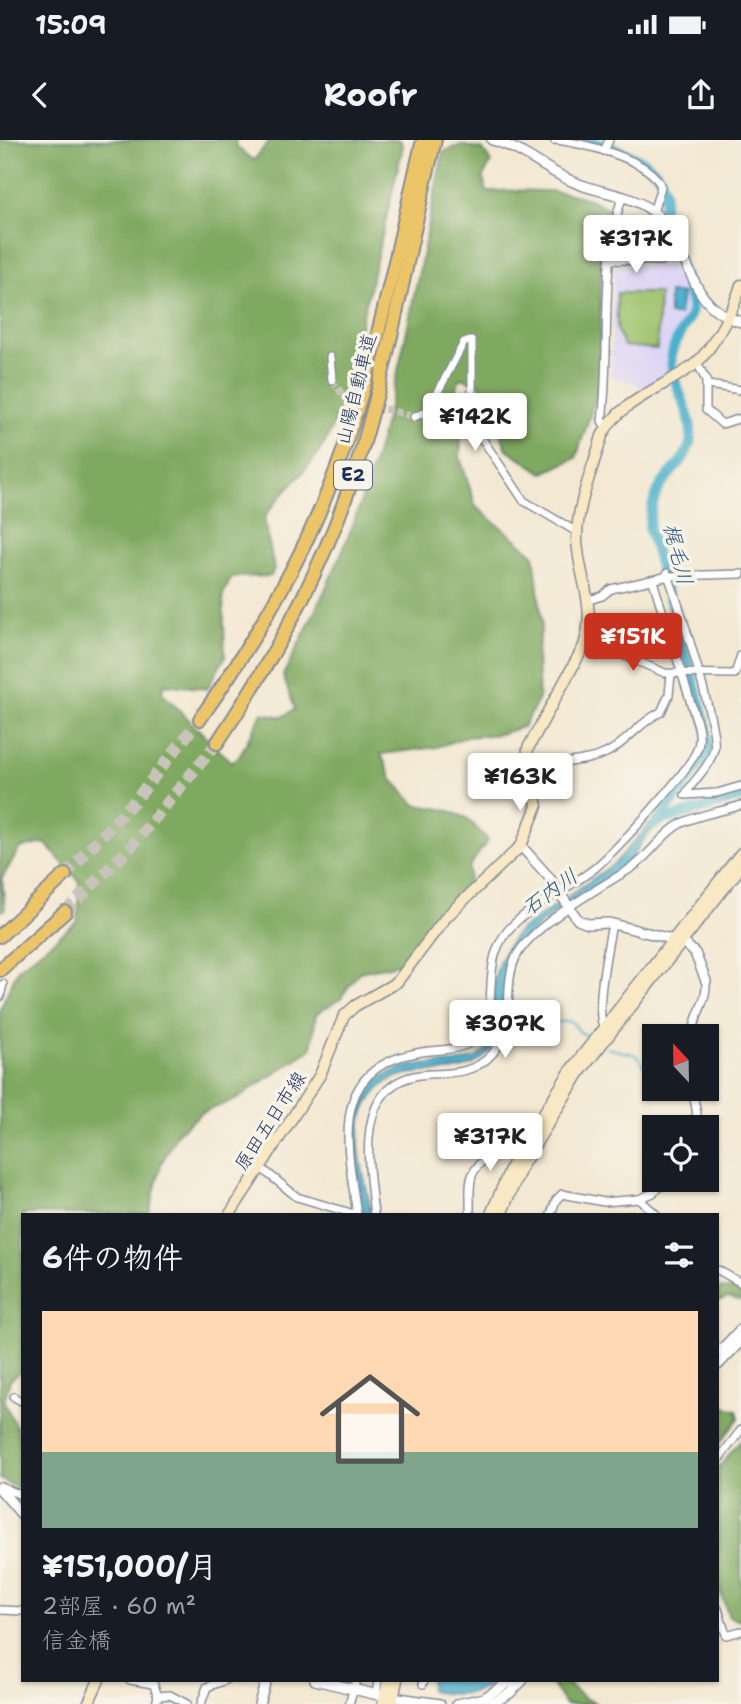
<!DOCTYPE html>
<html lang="ja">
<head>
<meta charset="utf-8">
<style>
	:root { --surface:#171b24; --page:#20242c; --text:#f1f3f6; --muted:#9ea1a6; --line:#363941; --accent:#c8321e }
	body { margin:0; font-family:"Shantell Sans","Klee One",sans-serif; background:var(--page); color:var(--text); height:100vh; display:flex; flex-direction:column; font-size:26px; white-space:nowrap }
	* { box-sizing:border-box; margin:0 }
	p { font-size:23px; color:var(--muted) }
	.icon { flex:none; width:38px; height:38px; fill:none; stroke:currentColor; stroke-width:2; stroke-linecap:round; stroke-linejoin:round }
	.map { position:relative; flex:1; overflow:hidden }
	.sheet { position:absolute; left:21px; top:1073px; width:698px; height:469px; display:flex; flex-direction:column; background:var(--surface); border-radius:0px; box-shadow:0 2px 5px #0004 }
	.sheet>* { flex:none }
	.needle { width:46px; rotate:338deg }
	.buttons { position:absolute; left:642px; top:884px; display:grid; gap:14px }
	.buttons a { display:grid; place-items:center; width:77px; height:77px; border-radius:0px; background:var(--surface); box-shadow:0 2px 5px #0004; font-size:35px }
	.price { position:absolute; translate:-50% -60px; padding:0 16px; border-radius:7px; background:#fff; color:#222; font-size:23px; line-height:46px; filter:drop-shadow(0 2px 4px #0008) }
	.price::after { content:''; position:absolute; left:50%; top:42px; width:21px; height:16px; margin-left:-10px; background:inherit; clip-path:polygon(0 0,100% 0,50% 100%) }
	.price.selected { background:var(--accent); color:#fff }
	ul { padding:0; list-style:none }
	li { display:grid; align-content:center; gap:14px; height:371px; padding:0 21px }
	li+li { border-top:2px solid var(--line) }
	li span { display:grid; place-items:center; height:217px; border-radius:0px; color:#555 }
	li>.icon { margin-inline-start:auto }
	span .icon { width:126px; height:126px; fill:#fffc; stroke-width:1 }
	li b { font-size:30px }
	h2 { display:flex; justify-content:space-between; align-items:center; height:84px; padding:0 21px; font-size:30px }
	.status { display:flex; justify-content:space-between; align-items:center; height:49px; padding:0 35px; background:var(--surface); direction:ltr }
	.status svg { height:19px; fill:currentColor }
	header { display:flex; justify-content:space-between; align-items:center; height:91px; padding:0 21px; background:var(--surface); font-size:32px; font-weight:700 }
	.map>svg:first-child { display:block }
</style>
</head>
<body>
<div class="status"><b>15:09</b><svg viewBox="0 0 49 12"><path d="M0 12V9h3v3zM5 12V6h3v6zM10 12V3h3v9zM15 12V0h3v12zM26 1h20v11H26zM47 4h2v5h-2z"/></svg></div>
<header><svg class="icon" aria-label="back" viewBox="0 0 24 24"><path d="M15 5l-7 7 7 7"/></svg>Roofr<svg class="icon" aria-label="share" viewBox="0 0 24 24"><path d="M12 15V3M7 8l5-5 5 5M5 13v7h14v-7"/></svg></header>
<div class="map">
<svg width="741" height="1564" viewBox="0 0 741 1564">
	<rect width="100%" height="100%" fill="#f7f3e8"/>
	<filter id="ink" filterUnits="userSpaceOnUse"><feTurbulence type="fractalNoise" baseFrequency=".0143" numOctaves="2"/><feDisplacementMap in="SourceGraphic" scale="14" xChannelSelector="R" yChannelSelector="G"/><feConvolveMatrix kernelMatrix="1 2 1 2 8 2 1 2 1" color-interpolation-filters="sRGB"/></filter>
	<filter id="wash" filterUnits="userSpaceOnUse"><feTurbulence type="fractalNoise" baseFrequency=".00686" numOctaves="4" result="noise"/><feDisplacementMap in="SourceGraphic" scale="28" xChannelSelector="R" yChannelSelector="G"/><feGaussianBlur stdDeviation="1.57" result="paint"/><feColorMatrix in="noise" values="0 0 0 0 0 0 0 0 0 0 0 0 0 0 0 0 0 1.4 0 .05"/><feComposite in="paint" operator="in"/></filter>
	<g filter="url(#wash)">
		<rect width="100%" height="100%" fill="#f3e8d2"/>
		<!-- built -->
		<path fill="#ddd5f6" d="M619,124l49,1 8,6 11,34 -1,12 -18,29 -2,11 4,19 -27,17 -9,-10 -23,-6 3,-107z"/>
		<!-- green -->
		<path fill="#9fc36d" stroke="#5d7966" stroke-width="2" d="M617,153h42l-2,56 -33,-3 -7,-16z"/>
		<!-- forest -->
		<g fill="#7fa960" stroke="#4d6c5f" stroke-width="2">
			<path d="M0,0h235l2,8 17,12 16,-20h130l3,6c-16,69 -32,138 -50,207 -8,30 -14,65 -29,91 -18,31 -42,46 -60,74l10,50 -3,8 -39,1 -9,17 2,63 -18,32 -43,-5 -2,9 69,69 8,-5 23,-44 20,4 13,-8 -12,-33c26,-52 53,-105 73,-160 42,-117 62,-243 87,-364l18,-7 22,5 8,12 -8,15 3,14c41,0 91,-6 126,21l-11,49 -1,123 -24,74 -33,15 -36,-24 -27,-65 -20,-6 -9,27 10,28 -1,25 16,49 58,47 8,69 -5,33 2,43 -16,28 -24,7 -33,3 -29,10 -56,7 11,26 24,25 31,5 20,8 21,22 -19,27v17l-70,80 -40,8 -19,27 -24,15 -5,35 -76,51 -32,12 -25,20 -17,32 -12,50h-126v156l-13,10 -6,22 13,27 6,30v32l-23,-12v-470l18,-40 59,-47 3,-40 -35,-39 -25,5 -18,30 3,31 -5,3z"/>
			<path d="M718,1149h15l8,5v7l-13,-4 -10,4z"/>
			<path d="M718,1265l19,5 2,8 -21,27z"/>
			<path d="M741,1300v181l-12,-4 -11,-32v-117z"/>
			<path d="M549,1540h14l21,18 13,6h-32z"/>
		</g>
		<!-- water -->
		<g fill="#4bb1ca" stroke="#337094" stroke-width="2">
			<path d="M669,153l13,1 -3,21h-10z"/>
			<path d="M659,674l26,2c-11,4 -25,7 -34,15 -10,9 -16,24 -26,34 -33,30 -95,53 -114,94 -16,33 5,72 -28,99 -37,30 -86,-8 -116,47 -19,34 0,74 4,109h-7c-12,-55 -28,-142 56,-149 25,-2 57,3 73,-23 5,-9 1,-22 1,-32 -3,-31 4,-54 24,-78l97,-69z"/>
			<path d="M430,1540h66c-19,17 -42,15 -66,11z"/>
		</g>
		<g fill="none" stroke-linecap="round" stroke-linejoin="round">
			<!-- stream -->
			<g stroke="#4bb1ca" stroke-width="2">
				<path d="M476,0l13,3"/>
				<path d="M568,44l17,7"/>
				<path d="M648,73l4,8"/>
				<path d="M703,167l14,10"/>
				<path d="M510,882l13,-3 13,5 35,-3 10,12 6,2"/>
				<path d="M607,908l29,7 12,16"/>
			</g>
			<!-- river -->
			<g stroke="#4bb1ca" stroke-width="10">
				<path d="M587,0c35,11 91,23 75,71 -2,8 -8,18 -4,26 3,6 11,11 15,16 11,17 16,38 19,57 -4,16 -18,28 -20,44 -5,30 25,58 18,89 -4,18 -21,29 -30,44 -8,13 -10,27 -11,42l58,199 1,23 -18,28 -34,45"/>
				<path d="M668,679l73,-22"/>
			</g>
		</g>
	</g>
	<g filter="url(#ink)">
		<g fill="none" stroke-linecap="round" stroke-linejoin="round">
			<!-- minor-tunnel -->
			<path stroke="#c8c3bb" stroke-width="7" stroke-dasharray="7 3.5" stroke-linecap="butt" d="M332,240l13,18 69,19"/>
			<!-- motorway-tunnel -->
			<g stroke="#c8c3bb" stroke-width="12" stroke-dasharray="12 6" stroke-linecap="butt">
				<path d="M65,735l73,-78 62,-78"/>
				<path d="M65,772l66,-65 86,-104"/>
			</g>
			<!-- minor casing -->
			<g stroke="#878c98" stroke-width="10">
				<g id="minor">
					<path d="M554,0c26,2 98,19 107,47l-8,25"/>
					<path d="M604,11l5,-11"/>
					<path d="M611,120l51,1"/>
					<path d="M330,217l2,23"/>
					<path d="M697,222l11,23 33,5"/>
					<path d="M706,238v32l16,14 19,-6"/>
					<path d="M414,277l14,-6 36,-69 8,-1v60l2,20 9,19 41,61 53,31"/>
					<path d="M606,287l-4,-6c9,-68 -3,-164 21,-225"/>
					<path d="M667,433c10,25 52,156 47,176 -4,18 -20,30 -29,46l32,-2 24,-7"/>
					<path d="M589,460l13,-4 9,-7 58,-13 72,-2"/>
					<path d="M584,506l22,2 59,25 70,1 6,-19"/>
					<path d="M529,634l8,-6c21,-6 53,-6 71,-16 21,-11 30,-29 53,-40l8,-17 2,-21"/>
					<path d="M0,857l3,-13"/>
					<path d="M604,888c-10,-16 4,-83 8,-104"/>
					<path d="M694,896c-2,-19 14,-34 12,-55"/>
					<path d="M650,927h4"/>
					<path d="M689,987l8,-13 -5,-26"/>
					<path d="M260,1027l37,30 57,17"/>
					<path d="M639,1059l14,-6 15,-13"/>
					<path d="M357,1074c-11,-74 -30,-152 73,-163 17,-2 37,-1 49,-16 24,-28 -4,-77 37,-113 23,-21 54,-34 79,-54 21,-18 90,-92 101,-116 4,-8 4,-17 2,-26l-45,-145"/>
					<path d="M374,1074c-6,-52 -22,-137 56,-140 24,-1 46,-1 63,-21 25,-30 8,-64 23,-96 14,-31 87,-71 117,-90 17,-12 28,-32 47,-43 18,-10 42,-12 61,-19"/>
					<path d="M470,1074c1,-33 -6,-39 23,-63l1,-18"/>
					<path d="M551,1074l5,-14 6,-6 42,8 35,-3 17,15"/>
					<path d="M718,1130l23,13"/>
					<path d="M14,1257l9,5"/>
					<path d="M718,1320l23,-30"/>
					<path d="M0,1346l23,10"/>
					<path d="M718,1469l8,26 15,-4"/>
					<path d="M0,1470l23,1"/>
					<path d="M130,1540l23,4"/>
					<path d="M152,1540l6,16 -2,8"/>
					<path d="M423,1544l1,-4"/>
					<path d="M376,1555l2,-15"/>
					<path d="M158,1556l12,-1 17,9"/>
					<path d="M201,1564l6,-17 19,-7"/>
					<path d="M349,1564l7,-24"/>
				</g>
			</g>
			<!-- tertiary casing -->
			<g stroke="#878c98" stroke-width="12">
				<g id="tertiary">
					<path d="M492,0c33,9 56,33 87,44 27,11 56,10 79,32 36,35 26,90 83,106"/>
					<path d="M521,706l27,30 30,44 10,4 21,-1 74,19 12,11 11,28"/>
					<path d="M718,1213l23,-24"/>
					<path d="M718,1225l23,-24"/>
					<path d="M0,1349l23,27"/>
					<path d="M315,1540l63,15 62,9"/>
					<path d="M259,1564l7,-24"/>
					<path d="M457,1564l27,-6 28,-18"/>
					<path d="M491,1564l19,-11 13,-13"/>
				</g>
			</g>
			<!-- secondary casing -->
			<g stroke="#878c98" stroke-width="13">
				<g id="secondary">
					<path d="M230,1074l90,-139 24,-59 11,-10 42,-24 49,-65 75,-71 16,-40 -10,-45 1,-13 56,-102c13,-42 -5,-66 -7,-106 -1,-33 16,-72 25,-104 16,-35 64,-49 93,-72 17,-14 40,-57 46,-79"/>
					<path d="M491,1074l23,-54 59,-93 168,-214"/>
					<path d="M501,1074l22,-50 57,-92 161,-205"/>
					<path d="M88,1564l11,-24"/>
					<path d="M383,1564l5,-24"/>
					<path d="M392,1564l5,-24"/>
				</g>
			</g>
			<!-- motorway casing -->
			<g stroke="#878c98" stroke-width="16">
				<g id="motorway">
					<path d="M200,579c49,-70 93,-142 125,-221 48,-114 69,-239 98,-358"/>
					<path d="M217,603c62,-92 113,-187 145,-294 30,-101 47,-206 73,-309"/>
					<path d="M0,796l65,-61"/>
					<path d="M0,830l65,-58"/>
				</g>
			</g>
			<!-- minor -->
			<use href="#minor" stroke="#fff" stroke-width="7"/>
			<!-- tertiary -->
			<use href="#tertiary" stroke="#fff" stroke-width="9"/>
			<!-- secondary -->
			<use href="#secondary" stroke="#f8e8c3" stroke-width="10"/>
			<!-- motorway -->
			<use href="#motorway" stroke="#edc569" stroke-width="12"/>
		</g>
	</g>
	<g text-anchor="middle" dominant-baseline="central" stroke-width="7" stroke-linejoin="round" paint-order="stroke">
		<!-- shield labels -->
		<rect fill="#f7f3e8" stroke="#5d6a87" stroke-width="2" x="334" y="320.5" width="38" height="29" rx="5"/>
		<g font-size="18" font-weight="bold" fill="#1b2f5e">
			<text x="353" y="335">E2</text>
		</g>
		<!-- street labels -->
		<g font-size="19" fill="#1b2f5e" stroke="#f7f3e8">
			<text transform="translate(356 249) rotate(-76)">山陽自動車道</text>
			<text transform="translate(270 981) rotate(-57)">原田五日市線</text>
		</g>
		<!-- water labels -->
		<g font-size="21" font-style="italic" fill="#29567e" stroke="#f7f3e8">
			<text transform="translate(678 414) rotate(76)">梶毛川</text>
			<text transform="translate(550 752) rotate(-36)">石内川</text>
		</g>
	</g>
</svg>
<div class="buttons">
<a><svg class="needle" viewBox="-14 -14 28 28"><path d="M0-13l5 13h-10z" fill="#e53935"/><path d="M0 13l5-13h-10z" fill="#9ea1a6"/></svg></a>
<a><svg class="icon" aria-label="locate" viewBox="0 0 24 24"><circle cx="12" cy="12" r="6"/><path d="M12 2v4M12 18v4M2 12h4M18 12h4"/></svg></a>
</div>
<b class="price" style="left:636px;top:135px">¥317K</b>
<b class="price" style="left:475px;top:313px">¥142K</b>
<b class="price selected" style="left:633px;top:533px">¥151K</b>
<b class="price" style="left:520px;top:673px">¥163K</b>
<b class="price" style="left:505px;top:920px">¥307K</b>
<b class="price" style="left:490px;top:1033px">¥317K</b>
<section class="sheet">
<h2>6件の物件<svg class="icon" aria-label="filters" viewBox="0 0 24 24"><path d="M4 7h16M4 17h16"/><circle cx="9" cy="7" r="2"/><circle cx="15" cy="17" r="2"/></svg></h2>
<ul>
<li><span style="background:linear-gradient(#ffd9b3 65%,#7fa58c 0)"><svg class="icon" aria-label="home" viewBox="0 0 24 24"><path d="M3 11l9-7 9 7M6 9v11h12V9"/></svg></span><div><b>¥151,000/月</b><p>2部屋 · 60 m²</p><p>信金橋</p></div></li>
</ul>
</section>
</div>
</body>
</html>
